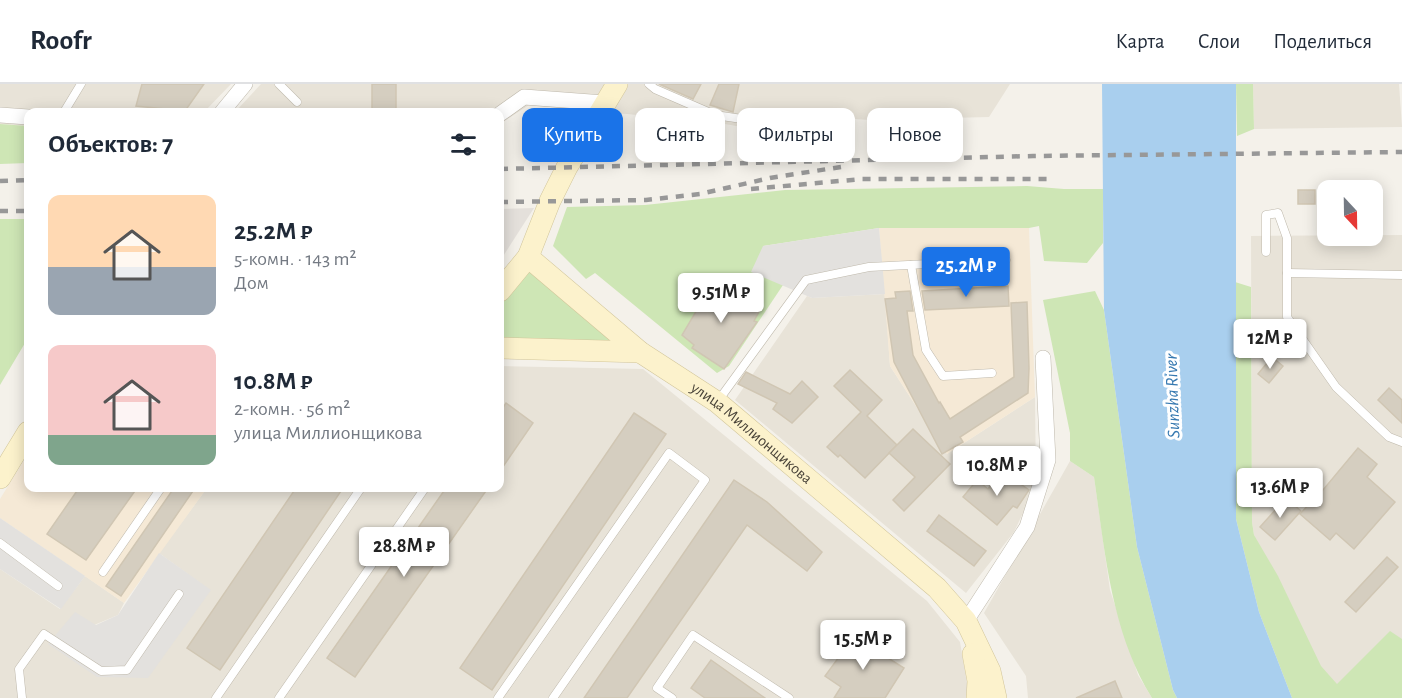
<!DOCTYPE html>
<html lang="ru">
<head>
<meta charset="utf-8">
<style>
	:root { --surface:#fff; --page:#f6f6f7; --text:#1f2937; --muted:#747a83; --line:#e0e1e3; --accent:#1a73e8 }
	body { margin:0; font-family:"Alegreya Sans",sans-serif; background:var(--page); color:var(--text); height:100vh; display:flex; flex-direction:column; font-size:22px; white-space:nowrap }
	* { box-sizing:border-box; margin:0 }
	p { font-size:20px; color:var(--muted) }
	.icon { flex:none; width:33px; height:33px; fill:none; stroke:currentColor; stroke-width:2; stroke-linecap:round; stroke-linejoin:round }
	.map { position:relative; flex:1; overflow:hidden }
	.side { position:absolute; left:24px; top:24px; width:480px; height:384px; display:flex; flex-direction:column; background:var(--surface); border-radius:12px; box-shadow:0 3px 15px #0003 }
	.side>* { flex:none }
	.top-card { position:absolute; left:522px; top:24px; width:570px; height:54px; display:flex; gap:12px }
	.needle { width:39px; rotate:158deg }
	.controls { position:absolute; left:1317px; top:96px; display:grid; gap:12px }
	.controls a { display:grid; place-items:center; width:66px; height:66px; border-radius:12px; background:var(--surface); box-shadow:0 3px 15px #0003; font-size:30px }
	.price { position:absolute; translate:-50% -51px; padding:0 14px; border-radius:6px; background:#fff; color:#222; font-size:20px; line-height:39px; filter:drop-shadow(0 2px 3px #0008) }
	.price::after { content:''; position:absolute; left:50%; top:36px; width:18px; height:14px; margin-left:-9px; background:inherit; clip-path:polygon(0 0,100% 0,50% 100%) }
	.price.current { background:var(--accent); color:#fff }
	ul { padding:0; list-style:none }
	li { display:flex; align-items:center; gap:18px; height:150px; padding:0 24px }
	li span { display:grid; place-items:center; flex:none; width:168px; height:120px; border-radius:12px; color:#555 }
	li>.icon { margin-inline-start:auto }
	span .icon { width:72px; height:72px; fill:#fffc; stroke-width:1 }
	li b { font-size:26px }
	h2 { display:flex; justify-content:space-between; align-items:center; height:72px; padding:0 24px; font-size:26px }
	.tag { padding:0 21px; border-radius:12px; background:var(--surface); box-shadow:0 3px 15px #0003; font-size:21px; line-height:54px }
	.tag.current { background:var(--accent); color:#fff }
	header { display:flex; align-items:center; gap:36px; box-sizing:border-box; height:84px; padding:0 30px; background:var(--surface); border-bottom:2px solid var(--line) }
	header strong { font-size:28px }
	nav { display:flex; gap:33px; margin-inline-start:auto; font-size:21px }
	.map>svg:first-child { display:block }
</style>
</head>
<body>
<header>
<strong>Roofr</strong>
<nav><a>Карта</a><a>Слои</a><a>Поделиться</a></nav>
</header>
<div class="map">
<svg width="1402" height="614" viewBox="0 0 1402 614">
	<rect width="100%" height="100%" fill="#f4f1ea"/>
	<!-- residential -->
	<g fill="#e8e3d8">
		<path d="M0,0h231l-27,28h-176v14l-28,-2z"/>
		<path d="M261,0h749l-21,33 -119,3 -89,-6 -33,14 -35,-6 -184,-17 -29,19v-12h-265z"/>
		<path d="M1253,0h146l3,43 -148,2z"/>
		<path d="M1402,151v463h-90l-46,-88 -14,-88 -1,-286z"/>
		<path d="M885,210l5,72 57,88 88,-57 1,88 -22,47 -48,61 -231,-193 72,-104 5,2z"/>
		<path d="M500,282l143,3 284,232 33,41 9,53 -2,3h-967v-129l60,40 25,-33 39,27 -6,12 -69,29 161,-54 -51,-37 48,-65h293z"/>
		<path d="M1070,377l24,16 16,113 28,85 14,23h-124l-2,-22 -42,-63z"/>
	</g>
	<!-- commercial -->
	<g fill="#f5e9d6">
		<path d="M879,144h150l6,169 -88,57 -57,-88z"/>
		<path d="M28,370v34h179l-83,115 -124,-85v-19z"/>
	</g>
	<!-- industrial -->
	<path fill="#e4e0db" d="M534,124l-34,53v-52z"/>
	<!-- green -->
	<g fill="#cee6b5">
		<path d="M1236,0h17l1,45 -17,7z"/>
		<path d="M0,40l28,2v37l-28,1z"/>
		<path d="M1027,102l37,3h39v54l-16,20 -43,-2 -5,-35 -10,2h-150l-116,18 20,39 -54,81 -12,7 -122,-100 -9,6 -33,-33 14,-39 78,-2 140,-15z"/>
		<path d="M0,135h28v119l-28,47z"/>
		<path d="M528,173l112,95 -140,-4v-57z"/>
		<path d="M1235,198l16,5 1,235 2,13 24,41 43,90 16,18 53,-53 12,8v59h-110l-33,-86 -23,-93z"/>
		<path d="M1095,207l9,19 33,237 36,143 4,8h-25c-41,-66 -47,-146 -58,-221l-24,-16v-28l-27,-133z"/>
	</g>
	<!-- parking -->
	<g fill="#e3e1de">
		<path d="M879,144l6,66 -73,4 -61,-26 12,-26z"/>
		<path d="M0,434l85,58 -24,33 -61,-40z"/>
		<path d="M159,469l52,37 -63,88 -51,-1 -49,-33 27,-32 21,13 22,-10z"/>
	</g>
	<!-- water -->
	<path fill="#a9cfee" d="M1102,0h134v435l23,93 33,86h-115l-4,-8 -36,-143 -33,-237z"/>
	<!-- building -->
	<g fill="#d5cec0" stroke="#d0c6b3" stroke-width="1.5">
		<path d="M142,0h62l-19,27 -49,-5z"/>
		<rect x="372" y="0" width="24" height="28"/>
		<path d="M659,0h42l-8,15z"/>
		<path d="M719,0h20l-6,28 -23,-7z"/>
		<rect x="1298" y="106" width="17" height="14"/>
		<path d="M714,197l47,27 -7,13 3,1 -33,47 -32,-21 2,-3 -12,-10z"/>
		<path d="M1008,202l1,20 -84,4 -3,-19z"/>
		<path d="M910,207l3,20h-6l6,44 26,48 1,-1 10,17 64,-42 -3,-74 16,-1 2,66 -1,25 -68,44 3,5 -21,12 -48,-92 -9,-63 11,-1 -1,-6z"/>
		<path d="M1272,273l11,9 -14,17 -11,-9z"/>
		<path d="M850,286l32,30 -15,16 30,29 -32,33 -25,-23 -2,2 -11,-10 34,-35 -27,-26z"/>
		<path d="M746,288l44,22 12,-13 16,16 -26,26 -19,-14 4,-6 -39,-19z"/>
		<path d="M1389,304l13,12v23l-24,-23z"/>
		<path d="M506,319l27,20 -33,48v-59z"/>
		<path d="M634,329l32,21 -174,256 -32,-22z"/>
		<path d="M913,345l37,35 -46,47 -11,-11 22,-23 -26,-24z"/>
		<path d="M1358,364l19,16 -10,13 28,25 -41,47 -18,-16 -6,7 -30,-26 12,-13 1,1z"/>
		<path d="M1002,387l27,19 -12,18 -4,-2 -16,19 -34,-28 14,-17 11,9z"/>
		<path d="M734,396l33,22 55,50 -15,19 -60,-46 -120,173h-43z"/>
		<path d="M79,404h58l-51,72 -39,-26z"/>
		<path d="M174,404h21l-74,108 -15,-10z"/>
		<path d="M296,404h47l-123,182 -33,-22z"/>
		<path d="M446,404h42l-133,189 -28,-19z"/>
		<path d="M1286,414l15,13 -26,29 -15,-13z"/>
		<path d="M939,431l47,36 -12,15 -47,-35z"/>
		<path d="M1387,473l11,10 -42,45 -11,-10z"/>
		<path d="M848,549l56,35 -19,30h-51l7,-11 -16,-11 14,-19 -5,-4z"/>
		<path d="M711,576l54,38h-60l-14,-10z"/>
		<path d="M1115,597l7,17h-46z"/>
	</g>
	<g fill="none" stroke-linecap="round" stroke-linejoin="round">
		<!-- lane casing -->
		<g stroke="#bfb9ac" stroke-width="9">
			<g id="lane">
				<path d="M279,0l18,18"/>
				<path d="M649,0l6,5 60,26 27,4"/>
				<path d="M64,28l17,-28"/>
				<path d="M1266,168v-37l12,-2 9,25v79l49,70 53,50 13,5"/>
				<path d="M911,181l15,85 17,26 49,-3"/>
				<path d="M1287,189l115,2"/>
				<path d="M718,317l88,-121 63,-13 137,-7"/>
				<path d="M0,459l58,43"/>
				<path d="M103,488l58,-84"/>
				<path d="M22,614l-3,-29 25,-35 57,37 26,-1 52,-76"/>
				<path d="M216,614l145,-210"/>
				<path d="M279,614l146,-210"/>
				<path d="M498,614l171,-245 36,27 -152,218"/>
				<path d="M672,614l-15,-10 36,-53 96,63"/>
			</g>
		</g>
		<!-- street casing -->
		<g stroke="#bfb9ac" stroke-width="16">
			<g id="street">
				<path d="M222,28l23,-28"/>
				<path d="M500,30l24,-17 80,6"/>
				<path d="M0,31l28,2"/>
				<path d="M966,537l61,-94 21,-67 -5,-102"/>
			</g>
		</g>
		<!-- secondary casing -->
		<g stroke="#d2c69b" stroke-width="22">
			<g id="secondary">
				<path id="s1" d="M528,173l112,95 77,50 220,186 29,33 24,50 6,27"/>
				<path d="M500,207l28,-34 22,-56 17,-34 50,-83"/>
				<path d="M500,264l140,4"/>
				<path d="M0,394l28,-46"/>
				<path d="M973,570l5,27 -1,17"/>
			</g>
		</g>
		<!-- lane -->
		<use href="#lane" stroke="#fff" stroke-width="8"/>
		<!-- street -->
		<use href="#street" stroke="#fff" stroke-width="15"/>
		<!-- secondary -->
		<use href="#secondary" stroke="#fcf2cc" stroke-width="21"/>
		<!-- rail -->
		<g stroke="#989898" stroke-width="4.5" stroke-dasharray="8 8" stroke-linecap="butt">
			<path d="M500,85l533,-13 369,-4"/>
			<path d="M0,97l28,-1"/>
			<path d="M751,105l111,-10h190"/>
			<path d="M500,118l146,-2 54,-6 70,-16 77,-12"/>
			<path d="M0,127h28"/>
		</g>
	</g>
	<g text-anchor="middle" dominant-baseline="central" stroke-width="6" stroke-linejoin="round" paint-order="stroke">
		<!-- street labels -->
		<g font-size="16" fill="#484238" stroke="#fff">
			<text stroke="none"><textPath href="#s1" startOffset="285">улица Миллионщикова</textPath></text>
		</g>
		<!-- water labels -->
		<g font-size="18" font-style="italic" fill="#3578b0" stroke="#fff">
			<text transform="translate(1173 312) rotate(-92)">Sunzha River</text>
		</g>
	</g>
</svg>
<div class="controls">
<a><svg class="needle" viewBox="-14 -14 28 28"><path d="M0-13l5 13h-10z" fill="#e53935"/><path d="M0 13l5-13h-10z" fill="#747a83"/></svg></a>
</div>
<b class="price current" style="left:966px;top:214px">25.2M ₽</b>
<b class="price" style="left:721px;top:240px">9.51M ₽</b>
<b class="price" style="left:1270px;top:286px">12M ₽</b>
<b class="price" style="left:997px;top:413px">10.8M ₽</b>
<b class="price" style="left:1280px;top:435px">13.6M ₽</b>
<b class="price" style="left:404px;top:494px">28.8M ₽</b>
<b class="price" style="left:863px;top:587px">15.5M ₽</b>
<div class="top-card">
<a class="tag current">Купить</a>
<a class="tag">Снять</a>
<a class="tag">Фильтры</a>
<a class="tag">Новое</a>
</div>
<section class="side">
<h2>Объектов: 7<svg class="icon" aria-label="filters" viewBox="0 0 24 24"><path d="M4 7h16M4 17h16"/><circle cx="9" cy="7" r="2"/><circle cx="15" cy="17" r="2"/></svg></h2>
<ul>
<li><span style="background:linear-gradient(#ffd9b3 60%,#9aa5b1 0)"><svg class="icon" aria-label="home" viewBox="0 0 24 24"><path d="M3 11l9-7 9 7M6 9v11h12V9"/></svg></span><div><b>25.2M ₽</b><p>5-комн. · 143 m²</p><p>Дом</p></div></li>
<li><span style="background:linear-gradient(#f6c9c9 75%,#7fa58c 0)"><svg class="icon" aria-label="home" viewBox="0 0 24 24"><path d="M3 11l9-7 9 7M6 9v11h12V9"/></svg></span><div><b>10.8M ₽</b><p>2-комн. · 56 m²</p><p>улица Миллионщикова</p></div></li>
</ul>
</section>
</div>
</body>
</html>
